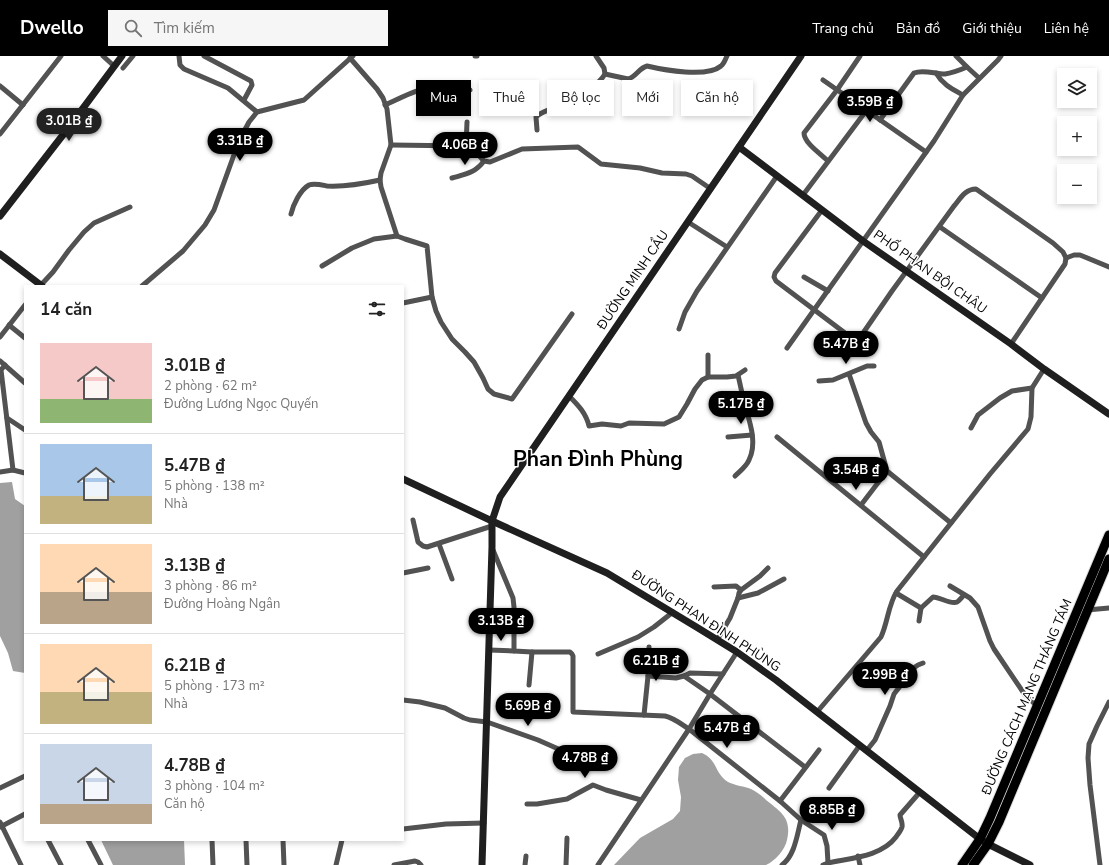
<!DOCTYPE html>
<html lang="vi">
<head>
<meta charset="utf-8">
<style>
	:root { --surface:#fff; --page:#f6f6f6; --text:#222; --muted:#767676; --line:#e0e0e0; --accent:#000 }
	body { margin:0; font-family:"Nunito Sans",sans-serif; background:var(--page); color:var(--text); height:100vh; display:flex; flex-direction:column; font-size:15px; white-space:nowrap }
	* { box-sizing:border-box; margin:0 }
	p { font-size:13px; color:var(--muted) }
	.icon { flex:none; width:22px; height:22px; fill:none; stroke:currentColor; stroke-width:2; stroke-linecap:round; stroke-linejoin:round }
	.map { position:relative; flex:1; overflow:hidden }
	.details { position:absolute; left:24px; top:229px; width:380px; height:556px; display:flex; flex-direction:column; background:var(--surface); border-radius:0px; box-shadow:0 2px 6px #0003 }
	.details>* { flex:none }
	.top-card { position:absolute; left:416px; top:24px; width:380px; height:36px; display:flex; gap:8px }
	.fabs { position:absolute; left:1057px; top:12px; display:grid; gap:8px }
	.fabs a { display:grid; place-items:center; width:40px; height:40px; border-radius:0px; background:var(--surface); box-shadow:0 2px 6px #0003; font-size:20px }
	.price { position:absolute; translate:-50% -34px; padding:0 9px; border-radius:14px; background:var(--accent); color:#fff; font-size:13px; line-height:26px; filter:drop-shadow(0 1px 2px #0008) }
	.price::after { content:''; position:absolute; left:50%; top:24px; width:12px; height:9px; margin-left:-6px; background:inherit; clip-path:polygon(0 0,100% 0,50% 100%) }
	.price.active { background:#222; color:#fff }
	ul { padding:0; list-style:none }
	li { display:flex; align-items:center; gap:12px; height:100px; padding:0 16px }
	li+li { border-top:1px solid var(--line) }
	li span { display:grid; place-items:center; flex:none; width:112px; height:80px; border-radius:0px; color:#555 }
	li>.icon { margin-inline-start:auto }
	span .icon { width:48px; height:48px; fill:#fffc; stroke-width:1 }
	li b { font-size:17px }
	h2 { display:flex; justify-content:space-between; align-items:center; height:48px; padding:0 16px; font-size:17px }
	.chip { padding:0 14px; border-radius:0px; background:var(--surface); box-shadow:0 2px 6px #0003; font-size:14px; line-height:36px }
	.chip.active { background:var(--accent); color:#fff }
	header { display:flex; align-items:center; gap:24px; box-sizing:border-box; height:56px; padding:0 20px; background:var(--accent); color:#fff }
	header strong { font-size:19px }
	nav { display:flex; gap:22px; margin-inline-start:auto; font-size:14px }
	.search { width:280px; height:36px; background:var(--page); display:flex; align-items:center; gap:10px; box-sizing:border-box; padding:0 14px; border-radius:0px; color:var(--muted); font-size:15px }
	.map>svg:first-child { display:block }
</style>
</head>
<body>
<header>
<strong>Dwello</strong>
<div class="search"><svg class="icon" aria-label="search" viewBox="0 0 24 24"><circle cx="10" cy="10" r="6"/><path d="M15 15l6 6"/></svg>Tìm kiếm</div>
<nav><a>Trang chủ</a><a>Bản đồ</a><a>Giới thiệu</a><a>Liên hệ</a></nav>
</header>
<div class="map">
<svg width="1109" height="809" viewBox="0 0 1109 809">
	<rect width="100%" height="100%" fill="#fff"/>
	<!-- water -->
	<g fill="#a0a0a0">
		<path d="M12,426l3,17 10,7v167l-12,-2 -5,-18 -8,-17v-153z"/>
		<path d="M702,697c16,7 12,20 26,29 8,4 16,4 23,7 6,3 11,7 15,11 15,12 26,18 21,40 -2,10 -12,21 -21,25h-152l26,-27 33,-19 7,-8 1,-14 -3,-17 1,-13 6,-9 8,-4z"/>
		<path d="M101,784h83l1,25h-72z"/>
	</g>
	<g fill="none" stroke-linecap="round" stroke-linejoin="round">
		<!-- highway casing -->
		<g stroke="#dbdbdb" stroke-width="11">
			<g id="highway">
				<path d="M962,809l18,-26 10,-21 119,-283"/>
				<path d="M973,809l15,-21 11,-22 110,-263"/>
			</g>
		</g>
		<!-- street -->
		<g stroke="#525252" stroke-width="5">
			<path d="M103,0l11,10"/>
			<path d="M179,0l1,9 4,4 44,19 29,24"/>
			<path d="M204,0l47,25 1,4 -8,15"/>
			<path d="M475,0h2"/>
			<path d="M956,0l11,11 12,11"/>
			<path d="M350,2l27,31 6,9 4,11 4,36 -10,28 -1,7 1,7 16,49"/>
			<path d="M123,12l10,-12"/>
			<path d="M936,17c7,12 16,16 27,22"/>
			<path d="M605,18l23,5c8,-2 11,-11 19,-13 17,4 60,12 74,0 3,-2 4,-6 6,-10"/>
			<path d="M823,24l103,72"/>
			<path d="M0,30l23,19"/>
			<path d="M385,49c16,-7 33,-17 51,-18 6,0 10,4 15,4 7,1 13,0 19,-1"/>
			<path d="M880,64l34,-47c9,-4 21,1 31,1 8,-1 15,-4 22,-7"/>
			<path d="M537,74l-1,-13c5,-5 11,-6 17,-9 6,-4 12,-8 19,-12 13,-6 25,-9 33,-22l-1,-6 -8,-12"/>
			<path d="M0,78l61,-78"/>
			<path d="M391,89l75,1 6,2 12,13 6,1 32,-13 56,-2 23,17 39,4 22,5 24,1 6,2 19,13"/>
			<path d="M466,90l1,-24"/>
			<path d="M828,105c-7,-7 -24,-18 -24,-28l33,-43 23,-34"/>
			<path d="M452,122c14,-4 23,-5 32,-17"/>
			<path d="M803,139l63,-84"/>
			<path d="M822,154l-47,63 -1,4 2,4 69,52c6,4 10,7 16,3l31,-45 62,-85c6,-7 11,-17 22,-17l77,54 10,9 3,6 -1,6 -54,80"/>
			<path d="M291,158c2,-9 9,-24 18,-29 5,-2 13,0 18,1 18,1 35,-2 53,-6"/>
			<path d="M688,166l39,25"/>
			<path d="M940,171l102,71"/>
			<path d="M1066,202l8,-3h6l29,12"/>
			<path d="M322,210l30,-18 22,-9 23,-3 8,3 22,7 5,51 4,14 5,11 11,17 13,13 9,10 9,16 5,11 6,5 18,5 60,-85"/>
			<path d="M804,221l24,14"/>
			<path d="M40,230l13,-14 16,-22 15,-18 10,-9 36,-16"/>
			<path d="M142,230l41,-35 22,-26 9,-15 25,-69 10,-19 8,-10 47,-12 49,-44"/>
			<path d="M403,247l29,-6"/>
			<path d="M9,269l16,13"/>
			<path d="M679,273l6,-17 12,-21 80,-115"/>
			<path d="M0,281l25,-32"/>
			<path d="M787,292l147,-207 29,-46 35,-35 3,-4"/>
			<path d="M708,299v22"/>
			<path d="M0,305l25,22"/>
			<path d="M5,309l-4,5 12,100"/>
			<path d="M849,318l17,49 5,9 8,10 8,29 64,52"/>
			<path d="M819,325l14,-1 34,-14h7"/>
			<path d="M569,340c9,9 17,17 20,30l13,-2 19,2 8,-3 35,1 15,-7 8,-13 8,-15 7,-9 6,-3h19l9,-1 9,-6"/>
			<path d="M7,362l18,12"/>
			<path d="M971,372l7,-13 22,-17 12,-7 20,-3"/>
			<path d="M728,381l24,-2"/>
			<path d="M777,381l147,120"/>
			<path d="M0,416l13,-2 12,3"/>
			<path d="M735,420c5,-5 11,-9 14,-16 9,-18 0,-40 -5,-58 -2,-9 -4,-18 -6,-27"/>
			<path d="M861,449l26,-34"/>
			<path d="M413,464l5,22 5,4 4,1 65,-21"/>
			<path d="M439,488l13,35"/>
			<path d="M493,494l20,48 1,9v44l18,1h38l2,2 1,2v56l92,4c9,2 16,8 24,13l91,72 21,19c-4,15 -6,35 -19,45"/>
			<path d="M403,517l25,-5"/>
			<path d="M950,530l20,12 8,9 12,34 4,8 31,46 12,11"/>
			<path d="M714,531l22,-1 5,4"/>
			<path d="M896,537l25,15 12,-11c7,0 18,8 24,5 2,-1 5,-5 7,-7"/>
			<path d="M738,542l20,-5 26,-14"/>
			<path d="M1087,554l22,-2"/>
			<path d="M919,565l2,-13"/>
			<path d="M717,584l13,-22 8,-20 1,-5 2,-3 19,-14 8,-8"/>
			<path d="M489,594l25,1"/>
			<path d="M598,598l40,-17 16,-10 19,-15"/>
			<path d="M648,620l28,2 8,-2 26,18 95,73"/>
			<path d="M684,620l6,-3 33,1"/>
			<path d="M529,629l3,-33"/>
			<path d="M403,644l17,2 25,6 19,10 6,2 17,2 51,18 25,11"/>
			<path d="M817,656l64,-75c7,-15 7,-32 16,-46l93,-117 38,-45 3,-12 1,-29 12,-19"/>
			<path d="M644,659l4,-39 1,-29"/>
			<path d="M867,694l8,-10 15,-34 4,-12 21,-27 3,-2 5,-2"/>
			<path d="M0,732l25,-12"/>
			<path d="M829,732l31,-43"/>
			<path d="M780,745l39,-51"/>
			<path d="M527,748h10l30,-5 26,-14 13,5 35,10"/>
			<path d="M801,764l23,15 3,11 1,17"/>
			<path d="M0,766l21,43"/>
			<path d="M0,771l25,-13"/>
			<path d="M403,773l43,-5 38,-1"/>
			<path d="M48,784l13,25"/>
			<path d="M88,784l13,25"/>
			<path d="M212,784l1,25"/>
			<path d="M246,784l1,25"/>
			<path d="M283,784l1,25"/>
			<path d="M858,800l2,9"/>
			<path d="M336,809l6,-25"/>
			<path d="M394,809l21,-4 3,1 3,3"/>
			<path d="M525,809l1,-9"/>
			<path d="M566,809l1,-27"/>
			<path d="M598,809l91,-136 21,-35 27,-42"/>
			<path d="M823,809l5,-2c22,-5 53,-6 68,-26 2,-3 5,-6 6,-10 1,-5 -2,-8 -2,-12l20,-23"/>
			<path d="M1100,809l-10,-80 -2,-27 1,-14 8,-18 12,-24"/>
		</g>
		<!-- secondary -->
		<g stroke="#1f1f1f" stroke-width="7">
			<path d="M739,91l124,94 148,103 33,25 65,45"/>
			<path d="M0,160l66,-85 56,-75"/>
			<path d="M0,198l42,32"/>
			<path d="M403,423l89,42 115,52 91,55 39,24 39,28 204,159 8,5 42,21"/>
			<path d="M482,809l10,-318v-26l8,-24 301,-441"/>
		</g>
		<!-- highway -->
		<use href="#highway" stroke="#000" stroke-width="9"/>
	</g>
	<g text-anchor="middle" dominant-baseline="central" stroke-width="3" stroke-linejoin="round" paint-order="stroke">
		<!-- street labels -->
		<g font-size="13" fill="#000" stroke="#fff">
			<text transform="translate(930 216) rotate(35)">PHỐ PHAN BỘI CHÂU</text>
			<text transform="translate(633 224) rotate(-56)">ĐƯỜNG MINH CẦU</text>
			<text transform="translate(706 565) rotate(33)">ĐƯỜNG PHAN ĐÌNH PHÙNG</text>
			<text transform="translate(1027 641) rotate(-67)">ĐƯỜNG CÁCH MẠNG THÁNG TÁM</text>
		</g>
		<!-- town labels -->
		<g font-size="21" font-weight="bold" fill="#000" stroke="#fff">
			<text x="598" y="403">Phan Đình Phùng</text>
		</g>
	</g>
</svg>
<div class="fabs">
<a><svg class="icon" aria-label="layers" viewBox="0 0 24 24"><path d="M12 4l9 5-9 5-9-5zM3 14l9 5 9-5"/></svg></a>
<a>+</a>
<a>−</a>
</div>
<b class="price" style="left:870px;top:67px">3.59B ₫</b>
<b class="price active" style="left:69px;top:86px">3.01B ₫</b>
<b class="price" style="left:240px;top:106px">3.31B ₫</b>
<b class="price" style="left:465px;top:110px">4.06B ₫</b>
<b class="price" style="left:846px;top:309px">5.47B ₫</b>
<b class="price" style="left:741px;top:369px">5.17B ₫</b>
<b class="price" style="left:856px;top:435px">3.54B ₫</b>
<b class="price" style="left:501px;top:586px">3.13B ₫</b>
<b class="price" style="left:656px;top:626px">6.21B ₫</b>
<b class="price" style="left:885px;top:640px">2.99B ₫</b>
<b class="price" style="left:528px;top:671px">5.69B ₫</b>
<b class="price" style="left:727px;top:693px">5.47B ₫</b>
<b class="price" style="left:585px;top:723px">4.78B ₫</b>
<b class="price" style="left:832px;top:775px">8.85B ₫</b>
<div class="top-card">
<a class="chip active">Mua</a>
<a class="chip">Thuê</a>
<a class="chip">Bộ lọc</a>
<a class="chip">Mới</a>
<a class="chip">Căn hộ</a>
</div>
<section class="details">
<h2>14 căn<svg class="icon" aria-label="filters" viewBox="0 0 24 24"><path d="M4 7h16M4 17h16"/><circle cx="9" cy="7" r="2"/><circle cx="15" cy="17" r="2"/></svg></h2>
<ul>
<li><span style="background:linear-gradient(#f6c9c9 70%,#8fb573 0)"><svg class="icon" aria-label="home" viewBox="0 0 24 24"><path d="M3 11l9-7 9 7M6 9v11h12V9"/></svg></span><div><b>3.01B ₫</b><p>2 phòng · 62 m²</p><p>Đường Lương Ngọc Quyến</p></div></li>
<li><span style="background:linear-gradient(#a9c7e8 65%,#c2b280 0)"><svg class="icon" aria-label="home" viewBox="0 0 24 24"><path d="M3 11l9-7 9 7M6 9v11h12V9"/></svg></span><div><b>5.47B ₫</b><p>5 phòng · 138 m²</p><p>Nhà</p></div></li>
<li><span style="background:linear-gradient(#ffd9b3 60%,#b9a48a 0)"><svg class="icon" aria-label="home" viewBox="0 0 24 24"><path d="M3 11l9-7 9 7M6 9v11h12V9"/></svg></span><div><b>3.13B ₫</b><p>3 phòng · 86 m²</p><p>Đường Hoàng Ngân</p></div></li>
<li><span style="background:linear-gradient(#ffd9b3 60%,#c2b280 0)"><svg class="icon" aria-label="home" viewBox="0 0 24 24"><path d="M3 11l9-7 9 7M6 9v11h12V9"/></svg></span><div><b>6.21B ₫</b><p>5 phòng · 173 m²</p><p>Nhà</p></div></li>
<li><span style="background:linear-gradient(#c9d6e8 75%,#b9a48a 0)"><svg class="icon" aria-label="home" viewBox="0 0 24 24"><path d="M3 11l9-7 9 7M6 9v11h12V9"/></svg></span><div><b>4.78B ₫</b><p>3 phòng · 104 m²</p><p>Căn hộ</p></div></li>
</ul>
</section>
</div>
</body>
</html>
